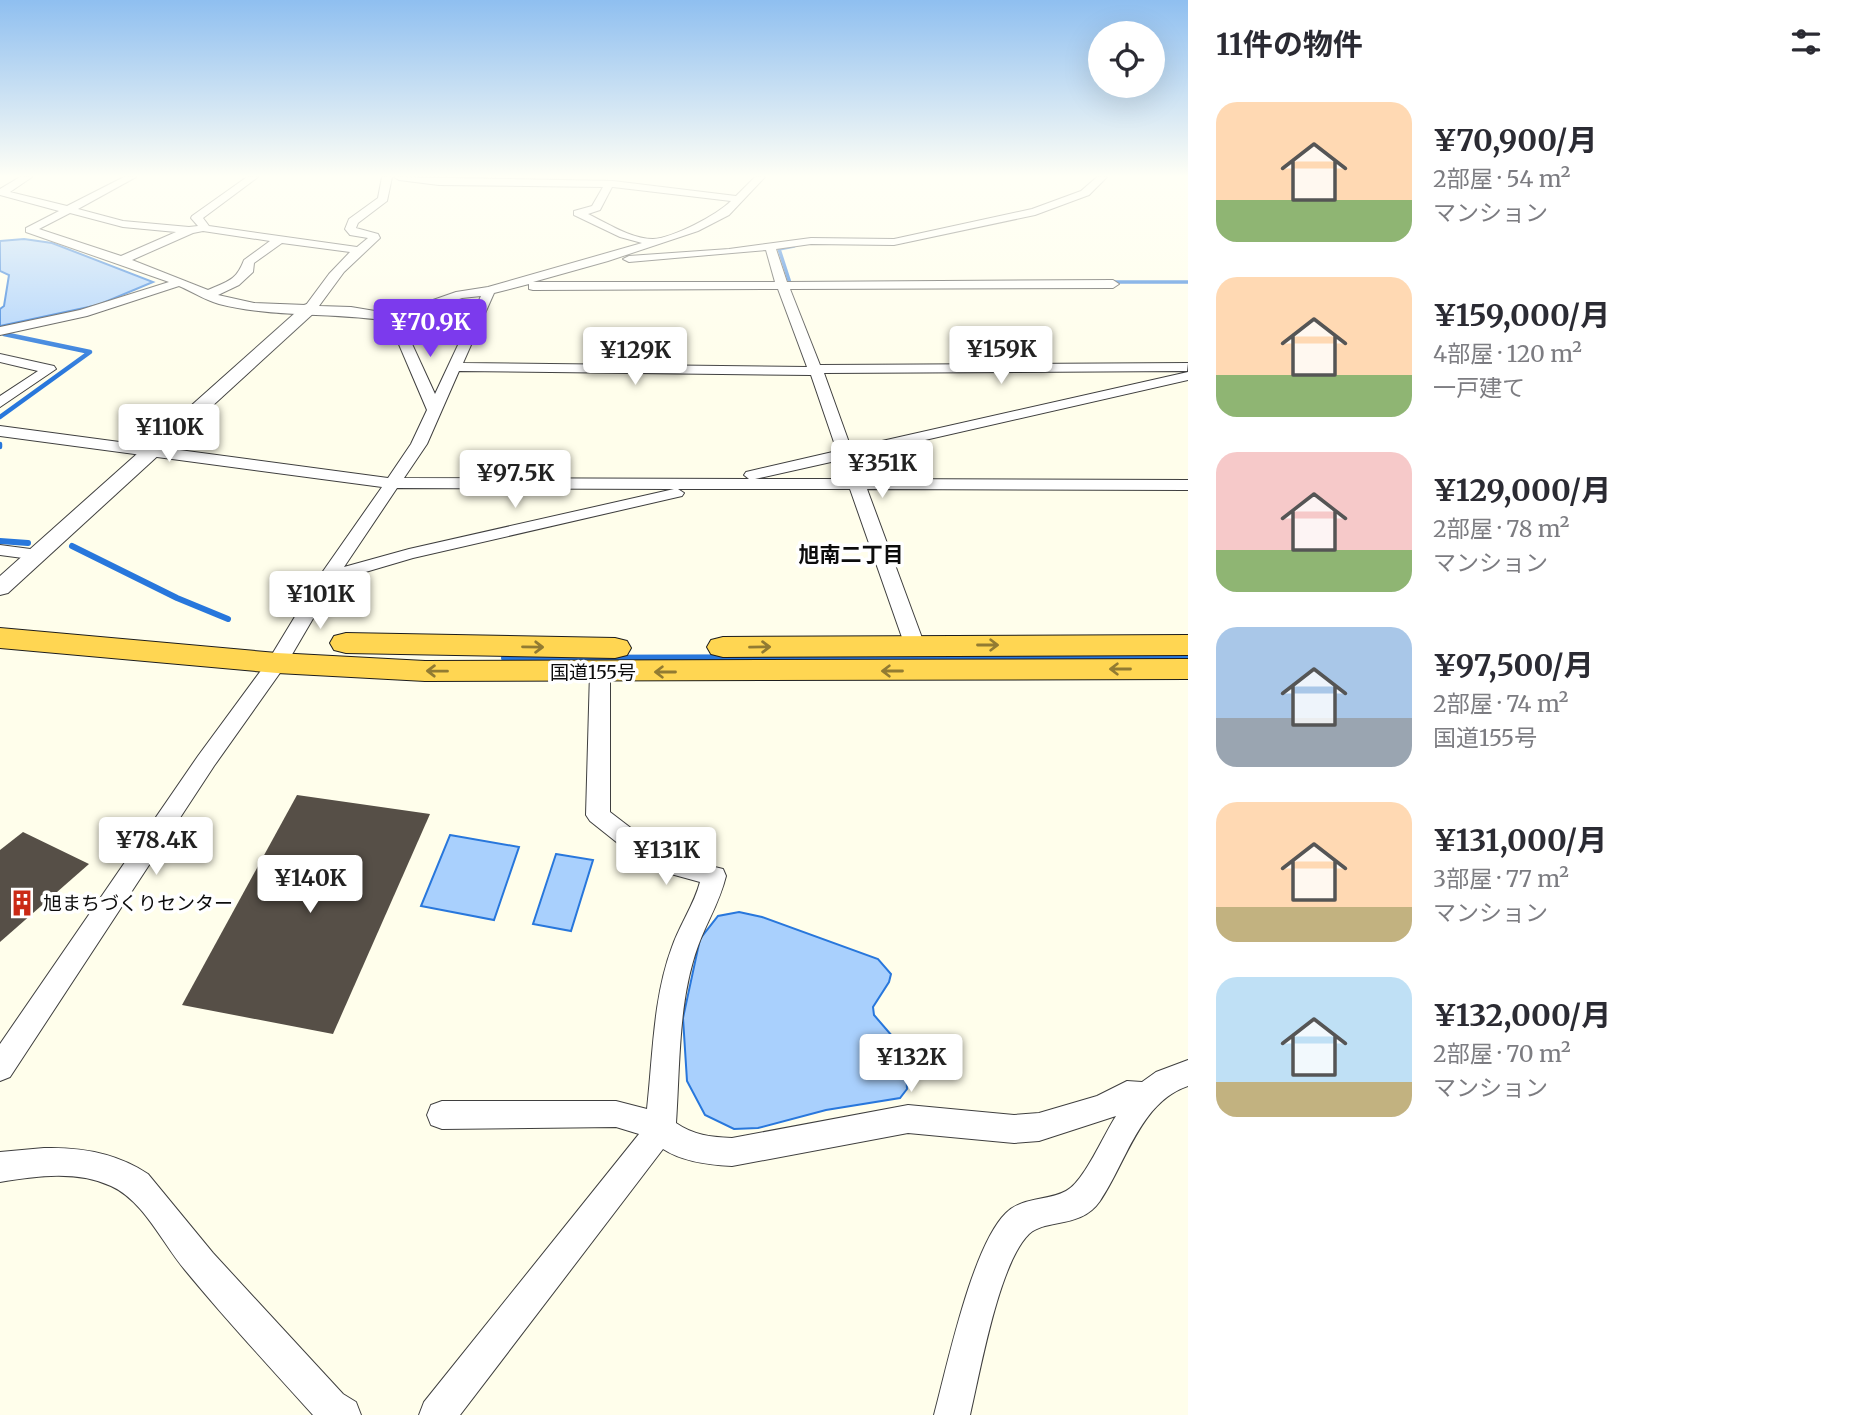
<!DOCTYPE html>
<html lang="ja">
<head>
<meta charset="utf-8">
<style>
	:root { --surface:#fff; --page:#f2f2f3; --text:#2b2b33; --muted:#7c7c81; --accent:#7c3aed }
	body { margin:0; font-family:Merriweather,"Noto Sans JP",serif; background:var(--page); color:var(--text); height:100vh; display:flex; flex-direction:column; font-size:26px; white-space:nowrap }
	* { box-sizing:border-box; margin:0 }
	p { font-size:23px; color:var(--muted) }
	.icon { flex:none; width:38px; height:38px; fill:none; stroke:currentColor; stroke-width:2; stroke-linecap:round; stroke-linejoin:round }
	.map { position:relative; flex:1; overflow:hidden }
	.panel { display:flex; flex-direction:column; background:var(--surface); width:665px }
	.panel>* { flex:none }
	.controls { position:absolute; left:1088px; top:21px; display:grid; gap:14px }
	.controls a { display:grid; place-items:center; width:77px; height:77px; border-radius:50%; background:var(--surface); box-shadow:0 7px 28px #0002; font-size:35px }
	.price { position:absolute; translate:-50% -60px; padding:0 16px; border-radius:7px; background:#fff; color:#222; font-size:23px; line-height:46px; filter:drop-shadow(0 2px 4px #0008) }
	.price::after { content:''; position:absolute; left:50%; top:42px; width:21px; height:16px; margin-left:-10px; background:inherit; clip-path:polygon(0 0,100% 0,50% 100%) }
	.price.active { background:var(--accent); color:#fff }
	ul { padding:0; list-style:none }
	li { display:flex; align-items:center; gap:21px; height:175px; padding:0 28px }
	li span { display:grid; place-items:center; flex:none; width:196px; height:140px; border-radius:21px; color:#555 }
	li>.icon { margin-inline-start:auto }
	span .icon { width:84px; height:84px; fill:#fffc; stroke-width:1 }
	li b { font-size:30px }
	h2 { display:flex; justify-content:space-between; align-items:center; height:84px; padding:0 28px; font-size:30px }
	main { display:flex; flex:1; min-height:0 }
	.map>svg:first-child { display:block }
</style>
</head>
<body>
<main>
<div class="map">
<svg width="1188" height="1415" viewBox="0 0 1188 1415">
	<rect width="100%" height="100%" fill="#fffeeb"/>
	<!-- water -->
	<g fill="#a9d0fd" stroke="#2877dc" stroke-width="2">
		<path d="M24,239l28,4 101,39 -55,23 -98,21v-17l4,-3 5,-31 -9,-4v-30z"/>
		<path d="M450,835l69,12 -25,73 -73,-14z"/>
		<path d="M556,854l37,6 -22,71 -38,-7z"/>
		<path d="M739,912l23,5 116,42 13,15 -2,8 -16,25 1,8 31,36 2,38 -7,9 -74,12 -68,18 -24,1 -29,-14 -18,-34 -4,-63 17,-79 18,-23z"/>
	</g>
	<g fill="none" stroke-linecap="round" stroke-linejoin="round">
		<!-- stream-far2 -->
		<g stroke="#2877dc" stroke-width="3.5">
			<path d="M794,246l-15,3 11,34h8"/>
			<path d="M1107,282h81"/>
		</g>
		<!-- stream-far1 -->
		<g stroke="#2877dc" stroke-width="4.5">
			<path d="M0,330l4,4 86,18 -90,65"/>
			<path d="M0,444v3"/>
		</g>
		<!-- stream -->
		<g stroke="#2877dc" stroke-width="6">
			<path d="M0,541l28,2"/>
			<path d="M72,546l105,52 51,21"/>
			<path d="M504,658l684,-2"/>
		</g>
	</g>
	<!-- building -->
	<g fill="#564f47">
		<path d="M297,795l133,19 -97,220 -151,-29z"/>
		<path d="M23,832l66,32 -89,78v-92z"/>
	</g>
	<g fill="none" stroke-linecap="round" stroke-linejoin="round">
		<!-- minor casing -->
		<g stroke="#3f3f3f" stroke-width="2">
			<g id="minor">
				<path d="M20,177h12l-22,15 57,14 57,-29h12l-58,32 45,12 66,6 9,-1 -7,-8 1,-2 55,-39h11l-55,41 6,8 148,21 11,-9 -18,-3 -5,-6 4,-10 29,-21 4,-21h10l-5,24 -29,22 -2,5 22,6 2,4 -36,34 -25,34 32,1 42,7 63,-22 32,-5 154,-44 -22,-6 -46,-22v-4l18,-5 11,-19 -164,-2 -40,-5 -5,-3 219,4 123,15 19,-19h10l-36,38 -31,16 -90,30 -75,21h242l-9,-32 -137,12 -6,-3 6,-3 100,-7 82,-11 83,1 138,-30 49,-18 16,-14h10l-18,18 -54,20 -141,30 -83,-1 -35,5 11,33 326,-2 6,4 -6,4 -323,1 30,76 368,-2 -1,8 -363,2 27,75 337,-76v8l-333,76 8,23 325,1v10l-321,-1 58,157 -3,4h-14l-3,-4 -55,-157h-172l6,4 -2,3 -269,62 -78,23 -48,82 -73,103 -204,311 -10,4v-37l198,-288 70,-95 51,-84 63,-90 -382,-51v-10l388,52 23,-34 16,-34 -38,-89c-56,-9 -115,-3 -170,-17 -14,-4 -26,-12 -40,-18l-92,30 -87,19v-8l80,-17 89,-28 -143,-50v-4l33,-17 -59,-16v-6zM612,187h1l118,14c-14,14 -58,37 -78,38 -22,0 -46,-16 -65,-25l12,-4zM70,213l53,14 53,5 -55,24 -82,-27zM203,231l67,10 -26,19c-8,21 -16,21 -36,30l-76,-30 61,-27zM282,243l68,9 -21,22 -23,31 -52,-2 -36,-8 21,-10 14,-13 1,-9zM529,284v5l4,1 245,-1 29,78 -344,-4 31,-70zM481,296l-46,98 -34,-74 61,-22zM459,371l352,4 26,76 -91,21 -2,3 5,4 -345,-1 23,-34zM840,460l7,19h-92zM397,488l277,1 -265,60 -65,18z"/>
				<path d="M0,354l54,12 2,3 -56,38v-11l38,-25 -38,-9z"/>
				<path d="M0,545l38,5 9,5 -9,5 -38,-5z"/>
				<path d="M600,666l7,2 3,4v140l56,43 57,14 3,7c-7,28 -19,45 -28,70 -20,55 -18,119 -22,177 17,12 35,14 56,15l176,-33 106,10 25,-2 58,-17 30,-15 15,1 14,-10 32,-12v26c-48,16 -62,77 -88,115 -19,28 -53,17 -71,33 -30,29 -49,138 -59,181h-36c13,-48 38,-169 72,-202 16,-16 41,-12 60,-22 18,-9 38,-57 50,-75l-77,25 -25,2 -106,-10 -176,33c-23,-1 -49,-4 -69,-17l-203,266h-41l5,-13 215,-268 -23,-7 -174,2 -11,-4 -4,-10 4,-10 11,-4h174l31,8c6,-54 6,-111 25,-162 8,-23 22,-42 28,-65l-51,-14 -59,-47 -4,-6 4,-143 3,-4z"/>
				<path d="M44,1148c37,-1 73,5 104,26l65,79 130,141 13,8 5,13h-48c-43,-48 -87,-95 -128,-145 -23,-27 -41,-69 -74,-84 -34,-16 -75,-10 -111,-4v-30z"/>
			</g>
		</g>
		<!-- tertiary casing -->
		<g stroke="#3f3f3f" stroke-width="2">
			<path id="tertiary" d="M310,303l6,2 2,3 -2,3 -308,282 -8,2v-19l304,-271z"/>
		</g>
		<!-- trunk casing -->
		<g stroke="#1d1d1d" stroke-width="2">
			<g id="trunk">
				<path d="M0,628l277,25 148,8 763,-2v20l-763,2 -148,-8 -277,-25z"/>
				<path d="M346,633l269,5 12,3 4,7 -4,7 -12,3 -269,-5 -12,-3 -4,-7 4,-7z"/>
				<path d="M1188,635v20l-465,2 -12,-3 -4,-7 4,-7 12,-3z"/>
			</g>
		</g>
		<!-- minor -->
		<use href="#minor" fill="#fff" fill-rule="evenodd"/>
		<!-- tertiary -->
		<use href="#tertiary" fill="#fff" fill-rule="evenodd"/>
		<!-- trunk -->
		<use href="#trunk" fill="#ffd652" fill-rule="evenodd"/>
	</g>
	<!-- one-way arrows -->
	<defs><path id="oneway-shaft" d="M-6 0H5M1.5-3L5.5 0L1.5 3" fill="none" stroke-width="1.6" stroke-linecap="round" stroke-linejoin="round" transform="scale(1.75)"/></defs>
	<g stroke="#927b32">
		<use href="#oneway-shaft" transform="translate(988 645)"/>
		<use href="#oneway-shaft" transform="translate(533 647) rotate(1)"/>
		<use href="#oneway-shaft" transform="translate(760 647) rotate(-1)"/>
		<use href="#oneway-shaft" transform="translate(1120 669) rotate(180)"/>
		<use href="#oneway-shaft" transform="translate(437 671) rotate(-179)"/>
		<use href="#oneway-shaft" transform="translate(892 671) rotate(180)"/>
		<use href="#oneway-shaft" transform="translate(665 672) rotate(180)"/>
	</g>
	<!-- sky -->
	<linearGradient id="sky" x2="0" y2="1"><stop stop-color="#8fbff0"/><stop offset="0.47" stop-color="#fffff6"/><stop offset="1" stop-color="#fffff6" stop-opacity="0"/></linearGradient>
	<rect width="1188" height="375" fill="url(#sky)"/>
	<!-- icons -->
	<defs>
		<g id="building-bare" transform="scale(2.1)"><path d="M-4-6H4V6H1V3H-1V6H-4ZM-2.5-4.3h1.7v1.8h-1.7ZM.8-4.3h1.7v1.8H.8ZM-2.5-1h1.7V.8h-1.7ZM.8-1h1.7V.8H.8Z" fill="#ca2a15" stroke="#fff" stroke-width="2.5" paint-order="stroke"/></g>
	</defs>
	<g fill-rule="evenodd">
		<use href="#building-bare" x="22" y="903"/>
	</g>
	<g text-anchor="middle" dominant-baseline="central" stroke-width="7" stroke-linejoin="round" paint-order="stroke">
		<!-- street labels -->
		<g font-size="19" fill="#0c0c0c" stroke="#fff">
			<text x="593" y="672">国道155号</text>
		</g>
		<!-- poi labels -->
		<g font-size="19" fill="#0c0c0c" stroke="#fff" text-anchor="start">
			<text x="43" y="903">旭まちづくりセンター</text>
		</g>
		<!-- neighbourhood labels -->
		<g font-size="21" font-weight="bold" fill="#0c0c0c" stroke="#fff">
			<text x="851" y="554">旭南二丁目</text>
		</g>
	</g>
</svg>
<div class="controls">
<a><svg class="icon" aria-label="locate" viewBox="0 0 24 24"><circle cx="12" cy="12" r="6"/><path d="M12 2v4M12 18v4M2 12h4M18 12h4"/></svg></a>
</div>
<b class="price active" style="left:430px;top:359px">¥70.9K</b>
<b class="price" style="left:1001px;top:386px">¥159K</b>
<b class="price" style="left:635px;top:387px">¥129K</b>
<b class="price" style="left:169px;top:464px">¥110K</b>
<b class="price" style="left:882px;top:500px">¥351K</b>
<b class="price" style="left:515px;top:510px">¥97.5K</b>
<b class="price" style="left:320px;top:631px">¥101K</b>
<b class="price" style="left:156px;top:877px">¥78.4K</b>
<b class="price" style="left:666px;top:887px">¥131K</b>
<b class="price" style="left:310px;top:915px">¥140K</b>
<b class="price" style="left:911px;top:1094px">¥132K</b>
</div>
<section class="panel">
<h2>11件の物件<svg class="icon" aria-label="filters" viewBox="0 0 24 24"><path d="M4 7h16M4 17h16"/><circle cx="9" cy="7" r="2"/><circle cx="15" cy="17" r="2"/></svg></h2>
<ul>
<li><span style="background:linear-gradient(#ffd9b3 70%,#8fb573 0)"><svg class="icon" aria-label="home" viewBox="0 0 24 24"><path d="M3 11l9-7 9 7M6 9v11h12V9"/></svg></span><div><b>¥70,900/月</b><p>2部屋 · 54 m²</p><p>マンション</p></div></li>
<li><span style="background:linear-gradient(#ffd9b3 70%,#8fb573 0)"><svg class="icon" aria-label="home" viewBox="0 0 24 24"><path d="M3 11l9-7 9 7M6 9v11h12V9"/></svg></span><div><b>¥159,000/月</b><p>4部屋 · 120 m²</p><p>一戸建て</p></div></li>
<li><span style="background:linear-gradient(#f6c9c9 70%,#8fb573 0)"><svg class="icon" aria-label="home" viewBox="0 0 24 24"><path d="M3 11l9-7 9 7M6 9v11h12V9"/></svg></span><div><b>¥129,000/月</b><p>2部屋 · 78 m²</p><p>マンション</p></div></li>
<li><span style="background:linear-gradient(#a9c7e8 65%,#9aa5b1 0)"><svg class="icon" aria-label="home" viewBox="0 0 24 24"><path d="M3 11l9-7 9 7M6 9v11h12V9"/></svg></span><div><b>¥97,500/月</b><p>2部屋 · 74 m²</p><p>国道155号</p></div></li>
<li><span style="background:linear-gradient(#ffd9b3 75%,#c2b280 0)"><svg class="icon" aria-label="home" viewBox="0 0 24 24"><path d="M3 11l9-7 9 7M6 9v11h12V9"/></svg></span><div><b>¥131,000/月</b><p>3部屋 · 77 m²</p><p>マンション</p></div></li>
<li><span style="background:linear-gradient(#bfe0f5 75%,#c2b280 0)"><svg class="icon" aria-label="home" viewBox="0 0 24 24"><path d="M3 11l9-7 9 7M6 9v11h12V9"/></svg></span><div><b>¥132,000/月</b><p>2部屋 · 70 m²</p><p>マンション</p></div></li>
</ul>
</section>
</main>
</body>
</html>
